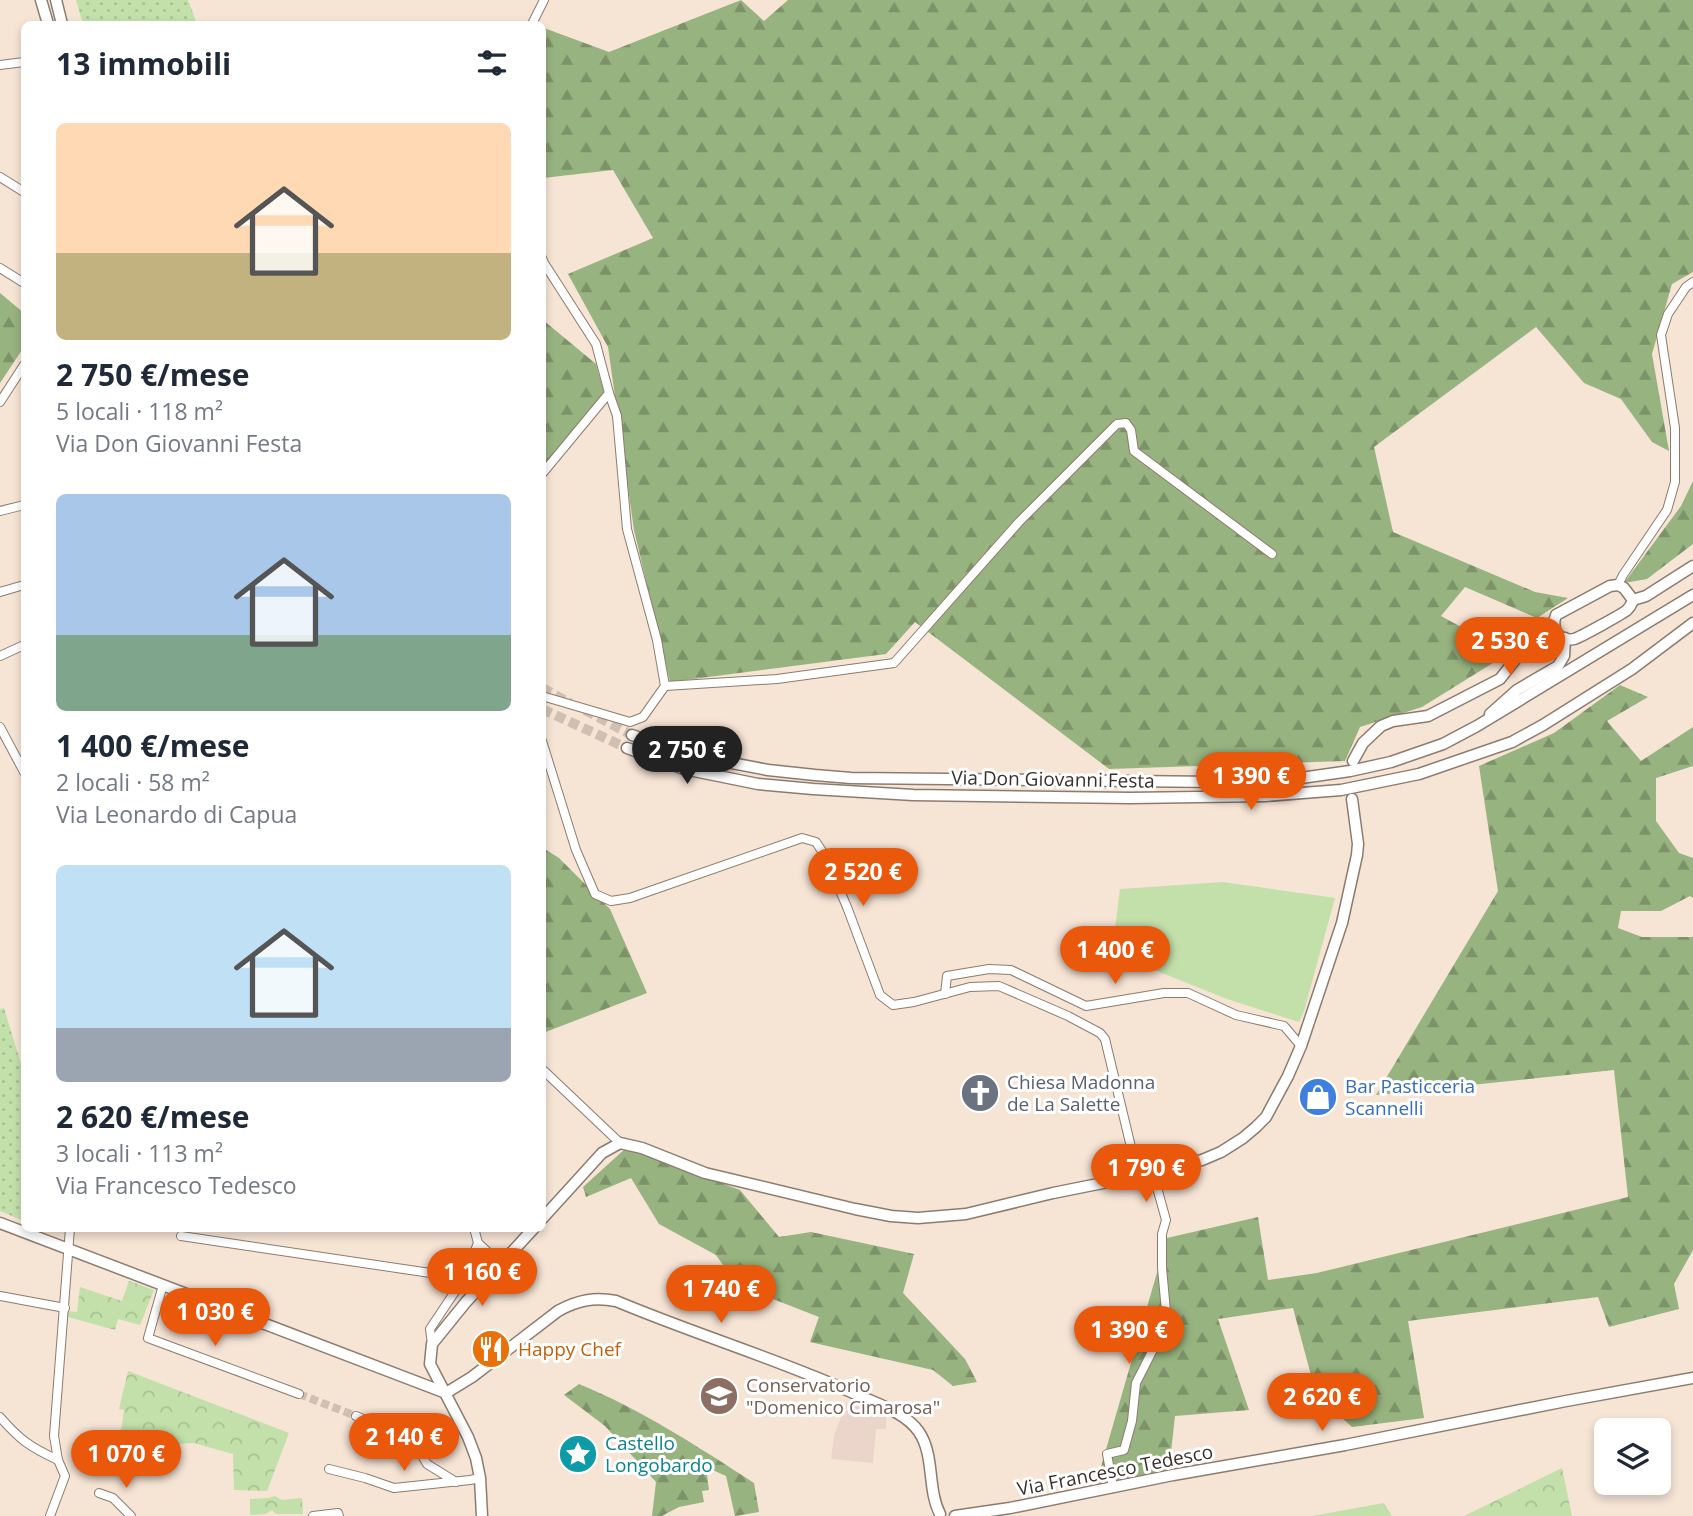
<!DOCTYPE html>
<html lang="it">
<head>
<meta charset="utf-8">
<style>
	:root { --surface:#fff; --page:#f2f2f3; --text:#1f2937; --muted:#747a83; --accent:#ea580c }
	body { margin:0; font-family:"Open Sans",sans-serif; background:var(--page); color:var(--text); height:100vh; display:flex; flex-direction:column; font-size:26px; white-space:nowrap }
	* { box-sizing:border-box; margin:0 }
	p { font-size:23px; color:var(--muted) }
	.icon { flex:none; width:38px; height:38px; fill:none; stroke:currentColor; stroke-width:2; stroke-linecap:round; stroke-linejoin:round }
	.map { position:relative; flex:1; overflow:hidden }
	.details { position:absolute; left:21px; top:21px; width:525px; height:1211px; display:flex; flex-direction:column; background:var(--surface); border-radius:10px; box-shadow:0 4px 10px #0003 }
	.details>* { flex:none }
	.fabs { position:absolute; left:1594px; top:1418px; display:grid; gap:14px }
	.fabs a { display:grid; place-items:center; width:77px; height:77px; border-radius:10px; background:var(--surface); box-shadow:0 4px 10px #0003; font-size:35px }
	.price { position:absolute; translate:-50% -60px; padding:0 16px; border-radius:24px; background:var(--accent); color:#fff; font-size:23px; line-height:46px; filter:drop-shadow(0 2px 4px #0008) }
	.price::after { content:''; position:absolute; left:50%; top:42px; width:21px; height:16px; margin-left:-10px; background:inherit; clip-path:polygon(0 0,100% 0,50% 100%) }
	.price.active { background:#222; color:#fff }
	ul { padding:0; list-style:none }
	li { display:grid; align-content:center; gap:14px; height:371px; padding:0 35px }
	li span { display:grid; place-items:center; height:217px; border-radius:10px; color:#555 }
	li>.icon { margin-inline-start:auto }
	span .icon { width:126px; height:126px; fill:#fffc; stroke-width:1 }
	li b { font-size:30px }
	h2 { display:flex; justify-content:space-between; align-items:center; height:84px; padding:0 35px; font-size:30px }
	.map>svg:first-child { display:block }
</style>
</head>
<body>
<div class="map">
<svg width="1693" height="1516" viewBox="0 0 1693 1516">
	<defs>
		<pattern id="grass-dots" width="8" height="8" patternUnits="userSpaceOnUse" patternTransform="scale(1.75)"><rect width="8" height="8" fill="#c3e0ab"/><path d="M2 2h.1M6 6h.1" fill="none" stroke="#a8c193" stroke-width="1.8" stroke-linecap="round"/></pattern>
		<pattern id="forest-firs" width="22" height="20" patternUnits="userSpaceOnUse" patternTransform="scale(1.75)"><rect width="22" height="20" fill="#97b37f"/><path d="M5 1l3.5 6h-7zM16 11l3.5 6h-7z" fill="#7c9268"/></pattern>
		<pattern id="park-crowns" width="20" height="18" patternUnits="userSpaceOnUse" patternTransform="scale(1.75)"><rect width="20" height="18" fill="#c3e0ab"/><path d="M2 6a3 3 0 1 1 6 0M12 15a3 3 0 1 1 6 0" fill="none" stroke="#a8c193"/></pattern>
	</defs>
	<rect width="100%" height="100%" fill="#f6e4d5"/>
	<!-- commercial -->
	<path fill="#ebd5ca" d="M847,1402l39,15v12h-10l-3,34 -42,-4 3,-24z"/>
	<!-- grass -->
	<g fill="url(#grass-dots)">
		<path d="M76,0h112l9,24h-114z"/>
		<path d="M4,1008l18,59h2v154l-24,-10v-202z"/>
	</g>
	<!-- forest -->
	<g fill="url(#forest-firs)">
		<path d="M741,0l23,21 24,-21h905v272l-21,12 -20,70 17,97 -17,-9 -31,-43 -37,-16 -48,-56 -162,120 19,85 142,60 33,6 -31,20 -72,-31 -24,29 68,37 -87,54 -62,20 -15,34 -236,8 -194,-147 -29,32 -216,28 -36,-152 -26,-183 -40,-73 85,-36 -40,-68 -70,8 -1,-146 2,-4 65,24z"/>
		<path d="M0,293l24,20v34l-24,36z"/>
		<path d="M543,320l53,44 8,28 -61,75z"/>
		<path d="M1693,481v63l-46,35 -23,4 57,-77z"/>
		<path d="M1620,685l28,12 -41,24 34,40 52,-34v39l-37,12v43l23,32 14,5v40l-3,-2 -29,15h-40l-3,17 24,9h51v313l-19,34 5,25 -70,18 -11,-30 -190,24 16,97 -72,9 -36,-33 -23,-86 -75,11 31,91 -74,6 -6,54 -73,14 71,-246 91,-21 10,63 49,-7 311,-76 -14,-127 -238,25 122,-204 -19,-125 75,-33z"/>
		<path d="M543,848l16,10 51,51 37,84 -104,40z"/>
		<path d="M626,1148l114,42 39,47 32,-5 103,22 -11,39 62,66 12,23 -24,4 -20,-16 -123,-28 9,-25 -82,-32 -21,-30 -57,-31 -28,-46 -45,19 -3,-10z"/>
		<path d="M579,1384c63,26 118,62 175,99l5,29 -24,4 -9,-40 -20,-9 3,23 -7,1 2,11 -25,5 -17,9h-10l4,-34 -51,-56 -41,-31z"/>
	</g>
	<!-- park -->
	<g fill="url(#park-crowns)">
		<path d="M129,1281l25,9 -14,35 -22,-6 -3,11 -47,-13v-6l9,1 3,-25 42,14z"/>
		<path d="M128,1371l161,62 -22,58 -33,-1 -1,-36 -39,-11 -14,1 -10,3 -31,-1 -19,-8 4,-28 -5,-1z"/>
		<path d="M1562,1468l10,48h-108z"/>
		<path d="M275,1496l7,4 20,-2 1,16h-27l-4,-4 -6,4 -16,1v-16l18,-1z"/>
		<path d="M1384,1503l8,13h-80z"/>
	</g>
	<!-- pitch -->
	<path fill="#c3e0ab" d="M1223,882l112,16 -31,113 -5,11 -72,-23 -115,-46 8,-64z"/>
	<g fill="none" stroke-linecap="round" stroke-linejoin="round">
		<!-- street-tunnel -->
		<path stroke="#d0c0b3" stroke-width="8" stroke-dasharray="8 4" stroke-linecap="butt" d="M299,1394l57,22"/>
		<!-- secondary-tunnel -->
		<g stroke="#d0c0b3" stroke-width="10" stroke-dasharray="10 5" stroke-linecap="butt">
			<path d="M542,688l28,15"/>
			<path d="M542,709l85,39"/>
			<path d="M585,710l47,25"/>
		</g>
		<!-- street casing -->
		<g stroke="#8c7c6f" stroke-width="10">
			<g id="street">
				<path d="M532,24l12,-24"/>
				<path d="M0,65l24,-3"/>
				<path d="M0,177l24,15"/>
				<path d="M542,258l2,5 52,81 13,49 -67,81"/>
				<path d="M0,268l24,15"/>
				<path d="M0,402l24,-37"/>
				<path d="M0,511l24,-6"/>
				<path d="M1618,585l5,-10 44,-65 8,-28v-54l-14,-93 7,-21 18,-27 7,-5"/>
				<path d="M0,592l24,-7"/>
				<path d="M0,656l24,-11"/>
				<path d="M665,686l112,-7 117,-16 125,-141 98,-98 9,-1 5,7 3,21 138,103"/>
				<path d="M542,696l88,26 13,-5 22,-31 -8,-46 -30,-111 -10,-113 -8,-23"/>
				<path d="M0,727l24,45"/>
				<path d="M542,741l34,109 19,44 16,7 19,-3 172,-60 14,4 9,14 22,51 33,88 13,10 21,-3 56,-15 29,-1 69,30 32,17 5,6 33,137"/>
				<path d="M945,994l2,-18 42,-7 22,1 75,36 78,-13h24l48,22 48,11 17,20"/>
				<path d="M542,1069l78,74"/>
				<path d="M474,1228l4,15 23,21"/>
				<path d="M181,1236l283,42"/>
				<path d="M163,1285l-15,53 151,56"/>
				<path d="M0,1296l65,12"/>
				<path d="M432,1344l-2,-15 34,-51 14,-35"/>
				<path d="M356,1416l57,24 14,24 29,18"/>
				<path d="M0,1417c20,23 30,30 58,43"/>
				<path d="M329,1469l36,9 29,10 76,-8 10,-2"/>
				<path d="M1113,1487l-6,-33 17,-4 8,-29 4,-38 31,-61 -5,-54v-34l4,-14 -13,-47"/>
				<path d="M99,1493l14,5 18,18"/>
				<path d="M50,1516l15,-40 -7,-16 -4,-24 16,-208"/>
				<path d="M313,1516l25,-3 1,3"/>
			</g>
		</g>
		<!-- secondary casing -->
		<g stroke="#8c7c6f" stroke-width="13">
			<g id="secondary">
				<path d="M41,0l7,24"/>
				<path d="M56,0l6,24"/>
				<path d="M1618,585l6,3 9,12c-2,5 -2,6 -6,10 -3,3 -48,28 -53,29 -16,3 -23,-11 -18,-24l54,-29z"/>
				<path d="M1633,600l13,-4 47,-30"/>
				<path d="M1490,714l27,-24 41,-24 6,-10 1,-18"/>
				<path d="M632,735l52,19 84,16 47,5 36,3 365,4 64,-1 70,-10 41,-9 52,-18 34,-18 216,-131"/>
				<path d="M627,748l57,21 74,15 55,5 100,6 217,3 135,-2 76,-6 78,-16 93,-32 31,-17 89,-56 61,-46"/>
				<path d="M1353,761l10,-18 18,-17 12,-5 35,-5 72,-37 29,-37 25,-21"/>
				<path d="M542,1219l60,-66 18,-10 22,5 63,25 150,36 36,7 27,2 48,-4 87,-21 100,-20 49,-13 19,-8 22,-14 13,-11 10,-10 22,-41 13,-30 41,-123 15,-68 1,-11 -6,-45"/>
				<path d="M0,1223l446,170"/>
				<path d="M446,1393l26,-16 86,-66c20,-11 36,-14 58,-10 81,34 165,59 244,95 20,9 46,17 59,36 16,24 8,57 21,82"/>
				<path d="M482,1516l-2,-38 -4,-20 -8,-21 -38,-73 2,-20 34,-42 68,-74"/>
				<path d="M955,1516l55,-8 163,-33 172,-30 221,-44 127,-23"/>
			</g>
		</g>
		<!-- street -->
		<use href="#street" stroke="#fff" stroke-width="8"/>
		<!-- secondary -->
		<use href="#secondary" stroke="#fff" stroke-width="10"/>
	</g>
	<!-- icons -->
	<defs>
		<g id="church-disc" transform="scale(2.0125)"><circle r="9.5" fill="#6b7280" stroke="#fff"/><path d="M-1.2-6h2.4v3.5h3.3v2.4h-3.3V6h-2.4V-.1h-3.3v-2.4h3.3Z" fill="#fff"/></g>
		<g id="shop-disc" transform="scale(2.0125)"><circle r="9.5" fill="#3f7fe0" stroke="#fff"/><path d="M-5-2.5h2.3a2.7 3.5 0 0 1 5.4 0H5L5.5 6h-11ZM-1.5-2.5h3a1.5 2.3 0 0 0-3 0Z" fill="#fff"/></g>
		<g id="restaurant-disc" transform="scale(2.0125)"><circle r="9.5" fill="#e8710a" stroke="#fff"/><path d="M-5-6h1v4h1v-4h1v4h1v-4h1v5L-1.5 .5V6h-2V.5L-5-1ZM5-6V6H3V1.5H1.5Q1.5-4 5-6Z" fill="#fff"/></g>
		<g id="university-disc" transform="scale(2.0125)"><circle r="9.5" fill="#8d6e63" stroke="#fff"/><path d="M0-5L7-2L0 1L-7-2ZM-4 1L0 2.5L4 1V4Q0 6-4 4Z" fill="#fff"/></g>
		<g id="sight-disc" transform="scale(2.0125)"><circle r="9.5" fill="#0f9aa8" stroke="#fff"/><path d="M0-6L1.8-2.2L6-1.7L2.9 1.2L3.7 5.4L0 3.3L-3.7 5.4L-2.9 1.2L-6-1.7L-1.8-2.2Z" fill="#fff"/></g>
	</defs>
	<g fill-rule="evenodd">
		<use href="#church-disc" x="980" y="1093"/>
		<use href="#shop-disc" x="1318" y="1097"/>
		<use href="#restaurant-disc" x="491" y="1349"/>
		<use href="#university-disc" x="719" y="1396"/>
		<use href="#sight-disc" x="578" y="1454"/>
	</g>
	<g text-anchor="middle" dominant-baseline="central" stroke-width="6" stroke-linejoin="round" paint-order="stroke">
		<!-- street labels -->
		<g font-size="19" fill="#38312c" stroke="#fff">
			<text transform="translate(1053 779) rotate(1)">Via Don Giovanni Festa</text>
			<text transform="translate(1115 1470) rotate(-11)">Via Francesco Tedesco</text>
		</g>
		<!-- worship labels -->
		<g font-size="19" fill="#5b616d" stroke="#fff" text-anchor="start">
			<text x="1007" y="1082">Chiesa Madonna<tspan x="1007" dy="22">de La Salette</tspan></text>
		</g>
		<!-- shop labels -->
		<g font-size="19" fill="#366cbe" stroke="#fff" text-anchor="start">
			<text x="1345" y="1086">Bar Pasticceria<tspan x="1345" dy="22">Scannelli</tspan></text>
		</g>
		<!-- food labels -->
		<g font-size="19" fill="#c56008" stroke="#fff" text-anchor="start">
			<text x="518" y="1349">Happy Chef</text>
		</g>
		<!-- education labels -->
		<g font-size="19" fill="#785e54" stroke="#fff" text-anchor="start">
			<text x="746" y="1385">Conservatorio<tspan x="746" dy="22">"Domenico Cimarosa"</tspan></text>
		</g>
		<!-- culture labels -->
		<g font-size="19" fill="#0d838f" stroke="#fff" text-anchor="start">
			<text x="605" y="1443">Castello<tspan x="605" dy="22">Longobardo</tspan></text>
		</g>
	</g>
</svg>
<div class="fabs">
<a><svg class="icon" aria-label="layers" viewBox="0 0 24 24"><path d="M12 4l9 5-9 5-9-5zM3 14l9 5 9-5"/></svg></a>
</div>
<b class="price" style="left:1510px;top:677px">2 530 €</b>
<b class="price active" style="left:687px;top:786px">2 750 €</b>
<b class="price" style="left:1251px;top:812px">1 390 €</b>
<b class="price" style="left:863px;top:908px">2 520 €</b>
<b class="price" style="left:1115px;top:986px">1 400 €</b>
<b class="price" style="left:1146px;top:1204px">1 790 €</b>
<b class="price" style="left:482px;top:1308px">1 160 €</b>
<b class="price" style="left:721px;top:1325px">1 740 €</b>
<b class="price" style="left:215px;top:1348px">1 030 €</b>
<b class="price" style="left:1129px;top:1366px">1 390 €</b>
<b class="price" style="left:1322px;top:1433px">2 620 €</b>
<b class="price" style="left:404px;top:1473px">2 140 €</b>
<b class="price" style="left:126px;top:1490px">1 070 €</b>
<section class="details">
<h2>13 immobili<svg class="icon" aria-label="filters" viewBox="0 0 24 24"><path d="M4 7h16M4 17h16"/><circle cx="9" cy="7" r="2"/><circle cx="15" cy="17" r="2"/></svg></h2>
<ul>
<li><span style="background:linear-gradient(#ffd9b3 60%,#c2b280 0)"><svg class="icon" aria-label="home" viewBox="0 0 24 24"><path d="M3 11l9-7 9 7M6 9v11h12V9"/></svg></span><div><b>2 750 €/mese</b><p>5 locali · 118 m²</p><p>Via Don Giovanni Festa</p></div></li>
<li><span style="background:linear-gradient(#a9c7e8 65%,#7fa58c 0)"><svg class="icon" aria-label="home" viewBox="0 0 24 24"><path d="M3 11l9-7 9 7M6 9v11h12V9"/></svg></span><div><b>1 400 €/mese</b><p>2 locali · 58 m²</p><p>Via Leonardo di Capua</p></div></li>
<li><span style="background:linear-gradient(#bfe0f5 75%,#9aa5b1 0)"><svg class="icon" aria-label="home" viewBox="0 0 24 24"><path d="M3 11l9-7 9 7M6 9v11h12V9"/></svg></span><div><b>2 620 €/mese</b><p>3 locali · 113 m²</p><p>Via Francesco Tedesco</p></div></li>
</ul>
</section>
</div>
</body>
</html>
